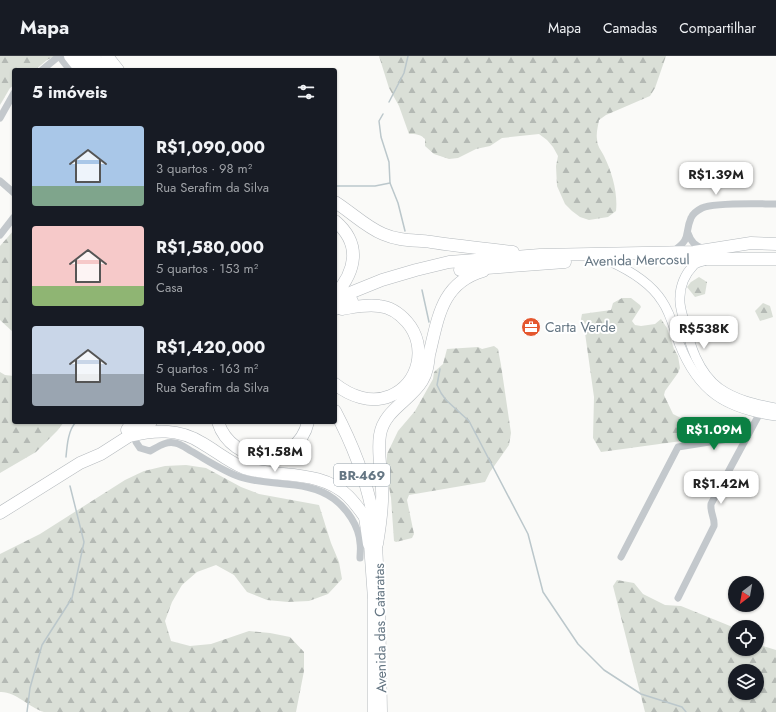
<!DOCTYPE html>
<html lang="pt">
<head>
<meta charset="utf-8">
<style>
	:root { --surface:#171b24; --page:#20242c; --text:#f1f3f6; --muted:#9ea1a6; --line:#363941; --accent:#0b8043 }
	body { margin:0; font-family:Jost,sans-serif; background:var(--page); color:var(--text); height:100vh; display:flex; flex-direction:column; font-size:15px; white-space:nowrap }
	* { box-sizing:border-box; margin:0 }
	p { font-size:13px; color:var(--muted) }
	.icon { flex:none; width:22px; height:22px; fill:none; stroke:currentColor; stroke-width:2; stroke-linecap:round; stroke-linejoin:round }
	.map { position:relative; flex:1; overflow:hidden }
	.panel { position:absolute; left:12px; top:12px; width:325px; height:356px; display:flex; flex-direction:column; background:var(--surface); border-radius:4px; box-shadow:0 1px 3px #0004 }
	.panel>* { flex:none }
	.needle { width:26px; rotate:211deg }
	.controls { position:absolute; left:728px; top:520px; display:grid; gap:8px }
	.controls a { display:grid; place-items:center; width:36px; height:36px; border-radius:50%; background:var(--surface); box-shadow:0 1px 3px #0004; font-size:20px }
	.price { position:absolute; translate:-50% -34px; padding:0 9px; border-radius:8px; background:#fff; color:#222; font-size:13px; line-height:26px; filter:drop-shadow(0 1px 2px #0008) }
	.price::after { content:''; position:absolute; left:50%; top:24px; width:12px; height:9px; margin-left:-6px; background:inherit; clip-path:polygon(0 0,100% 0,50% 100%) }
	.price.on { background:var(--accent); color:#fff }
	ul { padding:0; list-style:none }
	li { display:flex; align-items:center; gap:12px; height:100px; padding:0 20px }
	li span { display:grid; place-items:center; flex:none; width:112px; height:80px; border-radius:4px; color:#555 }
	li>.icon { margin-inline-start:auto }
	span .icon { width:48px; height:48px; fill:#fffc; stroke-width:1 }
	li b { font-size:17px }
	h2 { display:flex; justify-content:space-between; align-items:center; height:48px; padding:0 20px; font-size:17px }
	header { display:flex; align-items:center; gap:24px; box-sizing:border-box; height:56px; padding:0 20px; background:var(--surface); border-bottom:1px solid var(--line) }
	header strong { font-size:19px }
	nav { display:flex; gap:22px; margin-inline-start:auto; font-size:14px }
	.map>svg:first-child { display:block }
</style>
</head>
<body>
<header>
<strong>Mapa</strong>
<nav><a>Mapa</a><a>Camadas</a><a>Compartilhar</a></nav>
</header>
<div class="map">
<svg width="776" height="656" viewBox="0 0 776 656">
	<defs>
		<pattern id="forest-firs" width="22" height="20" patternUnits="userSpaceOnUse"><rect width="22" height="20" fill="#dadfd7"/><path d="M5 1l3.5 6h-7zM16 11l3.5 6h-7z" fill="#b4b9b4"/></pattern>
	</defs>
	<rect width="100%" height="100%" fill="#fafaf8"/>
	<!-- forest -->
	<g fill="url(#forest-firs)" fill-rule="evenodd">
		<path d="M0,0h55l-8,4 -12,10h-21v15l-4,3 -10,17z"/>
		<path d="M379,0h287l-11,32 -5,8 -44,19 -7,5c-1,6 -3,13 -2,19 0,7 4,11 7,17 8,16 14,37 12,55l-8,6 -19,3 -9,-3 -8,-6 -7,-7 -8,-18 -1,-20 2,-10 -5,-9 -6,-7 -8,-6 -37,4 -12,8 -14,3 -18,9 -9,1 -15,-5 -9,-8v-7c-5,-5 -9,-5 -16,-5l-10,-28 -10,-18z"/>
		<path d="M14,174v103l-14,-13v-74z"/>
		<path d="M699,221l8,5 -2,12 -10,3 -8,-10 4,-5z"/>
		<path d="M622,242h9l9,7 1,2 -9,14 3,4 6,1 14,-2 6,-5 6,9 7,21 4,7 2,12 -2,5 -13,18 -1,4 9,19 16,8 11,3 2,6 -6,8 -95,13 -8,-14 1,-41 -9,-64 -4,-14 1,-5 29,-4 2,-7z"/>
		<path d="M763,247l7,3 3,11 -13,4 -5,-10z"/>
		<path d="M494,290l4,3 3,16 10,68 -2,12 -19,27 -5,10 -76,13 -2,5 7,34 -2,4 -16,4 -2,-1 -3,-43 -5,-28 1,-16 11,-23 17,-20 18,-32 1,-7 9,-8 4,-15 31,-2 4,2z"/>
		<path d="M0,316l5,3 9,1v46h50l-7,9 -21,21 -36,21z"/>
		<path d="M186,409l20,3 35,19 18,7 60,11 12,38 8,19 3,17 -14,15 -19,7 -21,1 -21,-2 -20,-8 -13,-17 -18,-10 -19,7 -15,13 -10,17 -7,19 6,20 19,5 21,-2 38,-13 21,2 20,4 14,15v19l-8,41h-252c-14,-4 -29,-21 -44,-20v-138l40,-20 85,-54 19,-9 21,-5z"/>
		<path d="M617,524l17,3 9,11 22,11 16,1 54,22v21h22v-7l6,4 13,4v62h-131l-32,-126zM735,615h22v22h-22z"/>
	</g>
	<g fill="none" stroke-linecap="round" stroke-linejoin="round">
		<!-- stream -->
		<g stroke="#bbc7cb" stroke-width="1.5">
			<path d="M389,46l15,-29 4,-17"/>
			<path d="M383,58l-4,7 2,16 8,25 1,21 8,20 7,28"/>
			<path d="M335,130h40l15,-3"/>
			<path d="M422,234l7,32"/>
			<path d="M440,313l-3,16 4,8 5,7 23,21 59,113 15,58 35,52 26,26 37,24 41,13 4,5"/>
			<path d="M66,401c1,-11 2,-27 10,-35"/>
			<path d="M27,656l3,-24 12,-43 30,-47 12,-56 -14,-56"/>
		</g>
		<!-- secondary casing -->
		<g stroke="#b3babf" stroke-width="10">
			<g id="secondary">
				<path d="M609,205c20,9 41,21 53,40 9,13 12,28 17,42 19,49 47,66 97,73"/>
				<path d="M704,205c-4,1 -9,2 -11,5 -8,8 -13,20 -13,31 -1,8 2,16 4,24 6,24 14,51 35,67 17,12 36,16 57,20"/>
			</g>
		</g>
		<!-- primary casing -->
		<g stroke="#b5babe" stroke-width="11">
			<g id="primary">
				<path d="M369,488l4,55v113"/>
				<path d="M377,488l3,59 2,109"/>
			</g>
		</g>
		<!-- highway casing -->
		<g stroke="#b4b9bd" stroke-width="13">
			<g id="highway">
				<path d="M70,0l11,14"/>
				<path d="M82,0l11,14"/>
				<path d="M93,0l11,14"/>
				<path d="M107,0l11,14"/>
				<path d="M335,146c16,10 31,25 48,32 16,7 31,6 48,8 27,4 55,7 82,10"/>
				<path d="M335,165c27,23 21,50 0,74"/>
				<path d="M693,203h83"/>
				<path d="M460,214l105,-8"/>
				<path d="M335,243l47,-19 34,-10 33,-8 91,-7 154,-3 57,-9 25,1"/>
				<path d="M335,253l17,-8"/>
				<path d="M335,328c15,12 36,20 55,12 29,-11 38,-50 17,-74 -7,-8 -17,-15 -28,-16 -13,-2 -25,1 -37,3"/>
				<path d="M335,355c19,36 34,75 40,116"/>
				<path d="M218,366c14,44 79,47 90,0"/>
				<path d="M127,374l5,-8"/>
				<path d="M129,380c25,-6 50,-8 73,7 14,8 27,19 42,25 13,4 26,5 39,6 23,2 48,5 65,22 6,6 12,14 17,21"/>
				<path d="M0,457l80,-50 21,-9 50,-32"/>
				<path d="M365,461l4,27"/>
				<path d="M377,488c3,-18 6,-36 5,-54 0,-18 -5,-37 -2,-55 4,-25 30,-34 42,-54 5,-8 6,-17 7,-26 9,-36 12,-72 54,-84"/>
			</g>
		</g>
		<!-- street -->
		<g stroke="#c3c8cc" stroke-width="7">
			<path d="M59,0l11,14"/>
			<path d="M42,14l17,-14"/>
			<path d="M0,62l14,-25"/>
			<path d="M0,125l14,12"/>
			<path d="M688,177c3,9 7,13 16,16"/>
			<path d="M0,179l14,-18"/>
			<path d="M673,195c19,-12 11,-17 18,-33 2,-5 7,-8 11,-10 13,-6 58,-4 74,-4"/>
			<path d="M136,386l4,6 10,3c8,-4 15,-10 25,-8 6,1 11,5 16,8 16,9 32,20 49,26 30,10 68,2 94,22 13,10 25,27 26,44 1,5 0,10 0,15"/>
			<path d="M621,501l57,-110 69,-11"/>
			<path d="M678,542l36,-72c1,-9 -4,-12 -3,-22l51,-95"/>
		</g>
		<!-- secondary -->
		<use href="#secondary" stroke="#fff" stroke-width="9"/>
		<!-- primary -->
		<use href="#primary" stroke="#fff" stroke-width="10"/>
		<!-- highway -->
		<use href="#highway" stroke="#fff" stroke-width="12"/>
	</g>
	<!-- icons -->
	<defs>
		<g id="office-disc" transform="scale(1)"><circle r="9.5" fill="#e4572e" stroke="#fff"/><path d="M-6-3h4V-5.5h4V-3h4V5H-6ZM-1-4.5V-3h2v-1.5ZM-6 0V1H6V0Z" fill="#fff"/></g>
	</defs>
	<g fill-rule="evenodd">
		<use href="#office-disc" x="531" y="271"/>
	</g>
	<g text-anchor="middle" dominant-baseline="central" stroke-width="4" stroke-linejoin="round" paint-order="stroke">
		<!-- shield labels -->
		<rect fill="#fff" stroke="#939fa8" stroke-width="1" x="334" y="408" width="56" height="22" rx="3"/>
		<g font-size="13" font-weight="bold" fill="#657683">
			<text x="362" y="419">BR-469</text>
		</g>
		<!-- street labels -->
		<g font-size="14" fill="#657683" stroke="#fff">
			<text transform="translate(637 204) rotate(-1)">Avenida Mercosul</text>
			<text transform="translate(380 572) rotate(-91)">Avenida das Cataratas</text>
		</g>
		<!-- poi labels -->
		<g font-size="14" fill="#657683" stroke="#fff" text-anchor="start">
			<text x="545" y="271">Carta Verde</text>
		</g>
	</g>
</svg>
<div class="controls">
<a><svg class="needle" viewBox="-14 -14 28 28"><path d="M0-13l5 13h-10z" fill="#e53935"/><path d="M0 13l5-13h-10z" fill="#9ea1a6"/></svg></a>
<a><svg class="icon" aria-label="locate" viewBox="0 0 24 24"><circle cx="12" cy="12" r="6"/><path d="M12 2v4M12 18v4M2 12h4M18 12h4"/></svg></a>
<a><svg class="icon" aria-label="layers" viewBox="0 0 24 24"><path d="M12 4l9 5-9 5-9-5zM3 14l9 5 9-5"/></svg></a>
</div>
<b class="price" style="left:716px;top:140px">R$1.39M</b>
<b class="price" style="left:704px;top:294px">R$538K</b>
<b class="price on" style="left:714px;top:395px">R$1.09M</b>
<b class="price" style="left:275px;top:417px">R$1.58M</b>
<b class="price" style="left:721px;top:449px">R$1.42M</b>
<section class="panel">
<h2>5 imóveis<svg class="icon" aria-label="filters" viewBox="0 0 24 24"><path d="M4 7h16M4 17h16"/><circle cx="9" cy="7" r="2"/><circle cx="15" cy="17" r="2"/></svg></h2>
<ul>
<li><span style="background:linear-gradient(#a9c7e8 75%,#7fa58c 0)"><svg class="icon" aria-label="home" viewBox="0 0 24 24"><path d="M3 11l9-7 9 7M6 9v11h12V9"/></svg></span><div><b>R$1,090,000</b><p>3 quartos · 98 m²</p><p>Rua Serafim da Silva</p></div></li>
<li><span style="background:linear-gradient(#f6c9c9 75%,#8fb573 0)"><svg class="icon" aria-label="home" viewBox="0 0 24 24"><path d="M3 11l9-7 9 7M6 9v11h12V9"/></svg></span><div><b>R$1,580,000</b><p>5 quartos · 153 m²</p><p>Casa</p></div></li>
<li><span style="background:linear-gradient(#c9d6e8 60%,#9aa5b1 0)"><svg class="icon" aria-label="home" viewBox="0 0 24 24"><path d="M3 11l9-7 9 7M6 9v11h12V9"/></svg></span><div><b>R$1,420,000</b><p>5 quartos · 163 m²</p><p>Rua Serafim da Silva</p></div></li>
</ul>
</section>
</div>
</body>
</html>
